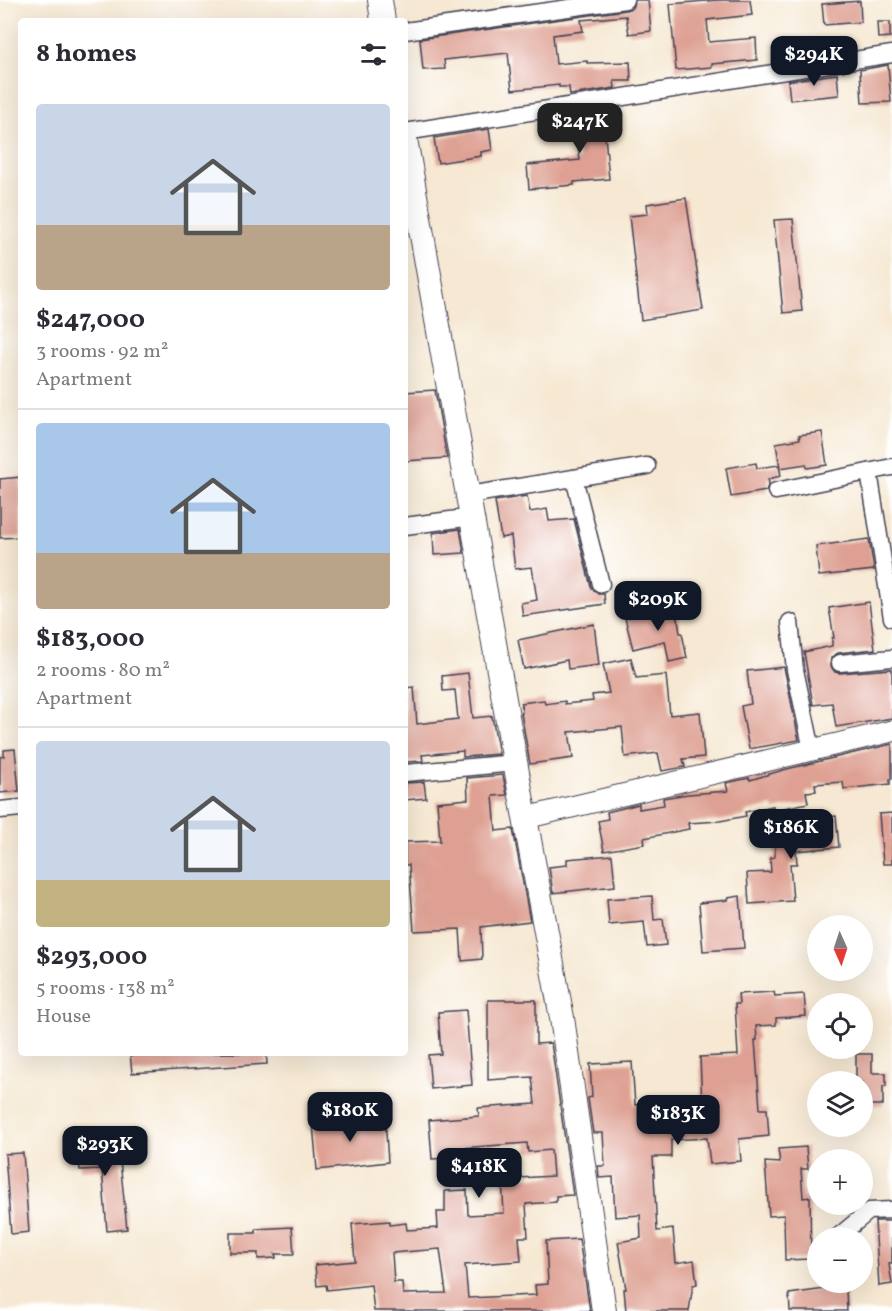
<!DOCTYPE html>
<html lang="en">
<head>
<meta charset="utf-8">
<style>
	:root { --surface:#fff; --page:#f7f7f7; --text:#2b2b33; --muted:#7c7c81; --line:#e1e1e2; --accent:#111827 }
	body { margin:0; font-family:Vollkorn,serif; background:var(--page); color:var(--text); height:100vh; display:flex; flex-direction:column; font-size:22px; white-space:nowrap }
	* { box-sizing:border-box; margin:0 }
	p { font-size:20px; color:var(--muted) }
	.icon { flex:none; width:33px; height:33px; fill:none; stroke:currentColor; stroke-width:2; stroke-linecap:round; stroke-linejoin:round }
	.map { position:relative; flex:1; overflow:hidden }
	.panel { position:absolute; left:18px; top:18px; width:390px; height:1038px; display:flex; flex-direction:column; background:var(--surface); border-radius:6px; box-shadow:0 6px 24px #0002 }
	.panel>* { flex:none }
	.needle { width:39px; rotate:177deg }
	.fabs { position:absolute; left:807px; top:915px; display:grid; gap:12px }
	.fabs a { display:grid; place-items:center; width:66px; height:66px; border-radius:50%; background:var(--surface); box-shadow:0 6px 24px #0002; font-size:30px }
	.price { position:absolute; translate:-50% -51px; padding:0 14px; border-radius:12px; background:var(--accent); color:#fff; font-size:20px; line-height:39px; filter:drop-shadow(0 2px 3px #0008) }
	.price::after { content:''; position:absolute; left:50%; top:36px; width:18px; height:14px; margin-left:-9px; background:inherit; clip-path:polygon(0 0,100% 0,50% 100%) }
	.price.selected { background:#222; color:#fff }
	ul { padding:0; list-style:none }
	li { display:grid; align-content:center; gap:12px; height:318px; padding:0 18px }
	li+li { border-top:2px solid var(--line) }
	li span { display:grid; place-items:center; height:186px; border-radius:6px; color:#555 }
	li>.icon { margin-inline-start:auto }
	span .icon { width:108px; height:108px; fill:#fffc; stroke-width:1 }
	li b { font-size:26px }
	h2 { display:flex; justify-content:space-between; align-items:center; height:72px; padding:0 18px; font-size:26px }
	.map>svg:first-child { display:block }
</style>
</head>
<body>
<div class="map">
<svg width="892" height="1311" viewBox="0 0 892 1311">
	<rect width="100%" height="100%" fill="#fff"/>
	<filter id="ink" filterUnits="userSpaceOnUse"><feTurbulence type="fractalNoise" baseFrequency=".0167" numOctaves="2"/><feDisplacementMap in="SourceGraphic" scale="12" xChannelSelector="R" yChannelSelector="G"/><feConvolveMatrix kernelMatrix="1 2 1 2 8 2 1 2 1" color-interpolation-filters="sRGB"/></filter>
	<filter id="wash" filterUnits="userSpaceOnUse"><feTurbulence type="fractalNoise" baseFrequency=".008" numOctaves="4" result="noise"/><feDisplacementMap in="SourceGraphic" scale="24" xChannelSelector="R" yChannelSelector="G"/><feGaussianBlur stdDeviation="1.35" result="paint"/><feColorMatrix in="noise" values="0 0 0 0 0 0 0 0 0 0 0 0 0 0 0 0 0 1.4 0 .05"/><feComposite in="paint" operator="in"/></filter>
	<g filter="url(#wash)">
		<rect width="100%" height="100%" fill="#f6e8d2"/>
		<g id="blocks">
			<!-- building -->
			<g fill="#dea093" fill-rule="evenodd">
				<path d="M635,0h13l3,31 -22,3 -3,-18 -45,4 2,11 -30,4 3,29 31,-3v2l43,-1 1,19h-17l1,7 -45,7 -1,-8h-10v-2l-47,5 -4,-37 -64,7 1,9 -22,1 -3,-31 206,-29 6,-2z"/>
				<path d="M718,0h32l2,15 -45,5 2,22 47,-4 1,22 -45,4v3l-36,3 -6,-66z"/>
				<path d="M860,1l1,21 -37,3 -2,-21z"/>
				<path d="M877,22h13v15l-12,1z"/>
				<path d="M888,65l3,37 -29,1 -2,-33z"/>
				<path d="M837,74l2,21 -49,5 -2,-19z"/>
				<path d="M618,109l3,24 -16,2 4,44 -35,3v3l-45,4 -2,-24 53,-5 -7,-44z"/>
				<path d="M489,129l3,21 -11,2v4l-43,7 -4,-25z"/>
				<path d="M686,198l17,112 -62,10 -12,-104 19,-2 -1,-10z"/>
				<path d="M793,219l9,92 -19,2 -9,-93z"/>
				<path d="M435,390l12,68 -42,3v-69z"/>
				<path d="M822,432l5,33 -20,3 -1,-4 -26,4 -4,-25 24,-4 -1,-4z"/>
				<path d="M756,463l1,5 22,-3 2,11 -13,3 1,4 -3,8 -35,6 -5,-29z"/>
				<path d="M21,477v60l-21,1v-59z"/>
				<path d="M527,496l3,16 17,-3 2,12 25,-2 17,68 7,7h6l1,10 -82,12 -2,-13 16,-3 -5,-33 -17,2 -4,-33 -10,2 -6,-37z"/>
				<path d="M460,529l4,24 -30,2 -1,-22z"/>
				<path d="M869,539l5,31 -55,6 -3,-30z"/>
				<path d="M869,602l6,47 -37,4 -7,5 -1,7 5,7 5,1 52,-4v49l-56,9 -4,-24 -19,2 -9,-53 28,-6v-8h2l-5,-30z"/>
				<path d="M676,606l4,27h2l5,25 -18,4 -4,-21 -32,8 -8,-31 30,-7v-2z"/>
				<path d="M594,624l5,41 -31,4 -1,-9 -43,9 -6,-29z"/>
				<path d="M631,658l5,20 30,-3 4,40 30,-3 4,45 -21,2 2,8 -23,4 -4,-18 -33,4 -3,-30 -53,5 4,26 -43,6 -9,-51h1l-1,-10 23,-3 1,4 20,-3v3l28,-3 -1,-6 17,-2 -6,-29z"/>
				<path d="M784,667l15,73 -50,9 -8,-43 10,-2 -4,-33z"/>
				<path d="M468,673l5,45 19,-2 7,38 -36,3v-6l-41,4 1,6 -18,1v-74l9,-1 3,37 41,-5 -3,-29 -12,1 -1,-15z"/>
				<path d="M892,744v35h-2v5l-46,5 -1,-7 -28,2 1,7 -10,1 2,11 -34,7 -1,-4 -28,6 1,4 -26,5 -32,2 1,6 -45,9 1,6 -41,7 -6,-30 10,-2 -1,-7 32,-8v5l25,-4 -1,-7 25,-4 40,-3 -2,-8 23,-5 1,2 33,-10z"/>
				<path d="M15,749l4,42 -19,2v-36l4,-1v-6z"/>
				<path d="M503,775l4,20 -14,1 3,35 17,-2 17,92 -49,6 1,32 -20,2 -2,-32 -46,2 -5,-66h-4v-23l35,-1 -3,-39 31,-3 -1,-21z"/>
				<path d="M424,782l2,16 -21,2v-17z"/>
				<path d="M892,813v51h-9l-4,-50z"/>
				<path d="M836,816l3,31 -43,4 1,13h-7l3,37 -44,3 -2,-31 24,-1 -1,-14 5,-1v-12h11l-1,-14 16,-1 -1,-11z"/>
				<path d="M612,855l3,31 -62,7 -4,-26 18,-2v-6z"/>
				<path d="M652,896l2,24 9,-1 3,26 -19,2 -3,-25 -35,3 -2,-26z"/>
				<path d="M740,896l4,52 -41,3 -4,-48 29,-3v-2z"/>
				<path d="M774,992l1,4 29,-2 2,22 -30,2v7l-20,1 1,14h-2l5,69h7l2,27 -30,3 2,22 -31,3 -3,-26 -36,2v17h-18l4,74 16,-2 3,34 18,-3 3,24 -4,1 -4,26h-63l-2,-22h2l-8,-47 23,-4 -1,-23 -25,2 -2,-40 -14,1 -1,-12h7l-2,-33h-10l-5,-35 4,-1 -2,-33 42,-2 3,43 4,-1v4l63,-2 -2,-49 38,-2 -3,-51h4l-1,-10z"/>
				<path d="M488,1000h48v44l15,-1 22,152 -17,1v6l-30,2 2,33h-9l2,24 -56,4 3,33 68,-3 -1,-10 13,-1 -2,-43 33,-2 11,72h-216l-3,-26 -44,5 -1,-5 -9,1 -2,-21 40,-4 -3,-37 38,-3v4l16,-2 1,7 31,-2 -1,-16h8v-21l22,-1 1,25 36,-2 -2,-34 51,-3 -2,-26 -23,2 -1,-9 -65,5 1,9 -31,2 -3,-39 50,-4 -1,-8 57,-4 -3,-27 -44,3zM440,1249l6,44 -43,1 -1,-12h-8l-2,-29z"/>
				<path d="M466,1010l6,75 -41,4 -3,-34 13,-1 -3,-42z"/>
				<path d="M130,1053h136l1,11 -135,9z"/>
				<path d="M856,1054h16v19h14v13h-3v19h-21v-23h-6z"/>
				<path d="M385,1118l3,44 -71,8 -4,-46z"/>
				<path d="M93,1127l2,26 24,-2 8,78 -20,2 -5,-62 -22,1 -3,-42z"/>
				<path d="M806,1147l2,22h-7l2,29 7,-1 1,62 -26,1 -1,-45 -15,1 -4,-54 15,1 -2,-14z"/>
				<path d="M23,1153l6,79 -18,2 -6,-80z"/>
				<path d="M875,1221h17v42l-3,1 3,20 -13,2z"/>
				<path d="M292,1227l2,27h-19l1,4 -18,1v-6h-28v-20h26v-4z"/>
				<path d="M825,1289h21l1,22h-57l-1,-17z"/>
			</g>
		</g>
	</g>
	<g filter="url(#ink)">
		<use href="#blocks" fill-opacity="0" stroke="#424052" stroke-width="1.5"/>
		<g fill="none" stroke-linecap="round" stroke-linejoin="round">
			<!-- minor casing -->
			<g stroke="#424052" stroke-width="19">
				<g id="minor">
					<path d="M405,31l220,-31"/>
					<path d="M405,132l487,-78"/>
					<path d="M869,472l23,146"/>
					<path d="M574,478l27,106"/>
					<path d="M776,491l116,-24"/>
					<path d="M469,495l178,-29"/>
					<path d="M405,526l68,-9"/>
					<path d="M790,622l5,48 17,80"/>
					<path d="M840,663l52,-5"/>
					<path d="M405,773l110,-10"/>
					<path d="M0,810l21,-2"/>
					<path d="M839,1236l30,-25 23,-1"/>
				</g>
			</g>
			<!-- tertiary casing -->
			<g stroke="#424052" stroke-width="23">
				<path id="tertiary" d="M525,818l367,-87"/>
			</g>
			<!-- secondary casing -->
			<g stroke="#424052" stroke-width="26">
				<g id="secondary">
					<path d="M380,0l3,21"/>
					<path d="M405,139l120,679 37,200 42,293"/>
				</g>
			</g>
			<!-- minor -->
			<use href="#minor" stroke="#fff" stroke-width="16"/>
			<!-- tertiary -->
			<use href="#tertiary" stroke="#fff" stroke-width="21"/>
			<!-- secondary -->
			<use href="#secondary" stroke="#fff" stroke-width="24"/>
		</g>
	</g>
</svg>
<div class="fabs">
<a><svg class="needle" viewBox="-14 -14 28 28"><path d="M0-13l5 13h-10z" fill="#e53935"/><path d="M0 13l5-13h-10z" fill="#7c7c81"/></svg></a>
<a><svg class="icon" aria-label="locate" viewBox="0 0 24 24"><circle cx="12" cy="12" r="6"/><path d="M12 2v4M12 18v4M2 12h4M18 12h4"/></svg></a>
<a><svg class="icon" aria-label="layers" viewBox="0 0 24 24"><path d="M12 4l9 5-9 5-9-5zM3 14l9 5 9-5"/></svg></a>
<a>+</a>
<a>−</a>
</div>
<b class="price" style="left:814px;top:87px">$294K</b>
<b class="price selected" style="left:580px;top:154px">$247K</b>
<b class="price" style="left:658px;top:632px">$209K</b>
<b class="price" style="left:791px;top:860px">$186K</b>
<b class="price" style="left:350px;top:1143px">$180K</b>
<b class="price" style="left:678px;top:1146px">$183K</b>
<b class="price" style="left:105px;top:1177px">$293K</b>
<b class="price" style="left:479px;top:1199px">$418K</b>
<section class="panel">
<h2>8 homes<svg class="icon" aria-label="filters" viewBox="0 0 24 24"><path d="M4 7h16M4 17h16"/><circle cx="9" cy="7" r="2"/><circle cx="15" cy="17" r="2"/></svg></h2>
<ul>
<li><span style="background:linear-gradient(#c9d6e8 65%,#b9a48a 0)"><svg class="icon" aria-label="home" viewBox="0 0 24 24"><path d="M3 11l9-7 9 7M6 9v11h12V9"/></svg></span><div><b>$247,000</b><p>3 rooms · 92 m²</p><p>Apartment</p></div></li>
<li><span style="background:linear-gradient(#a9c7e8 70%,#b9a48a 0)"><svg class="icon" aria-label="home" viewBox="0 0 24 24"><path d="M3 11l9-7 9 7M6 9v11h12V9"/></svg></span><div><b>$183,000</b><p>2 rooms · 80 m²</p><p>Apartment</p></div></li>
<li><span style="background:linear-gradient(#c9d6e8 75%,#c2b280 0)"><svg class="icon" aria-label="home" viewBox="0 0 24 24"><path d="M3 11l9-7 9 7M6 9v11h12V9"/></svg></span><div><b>$293,000</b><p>5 rooms · 138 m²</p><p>House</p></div></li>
</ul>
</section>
</div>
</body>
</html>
